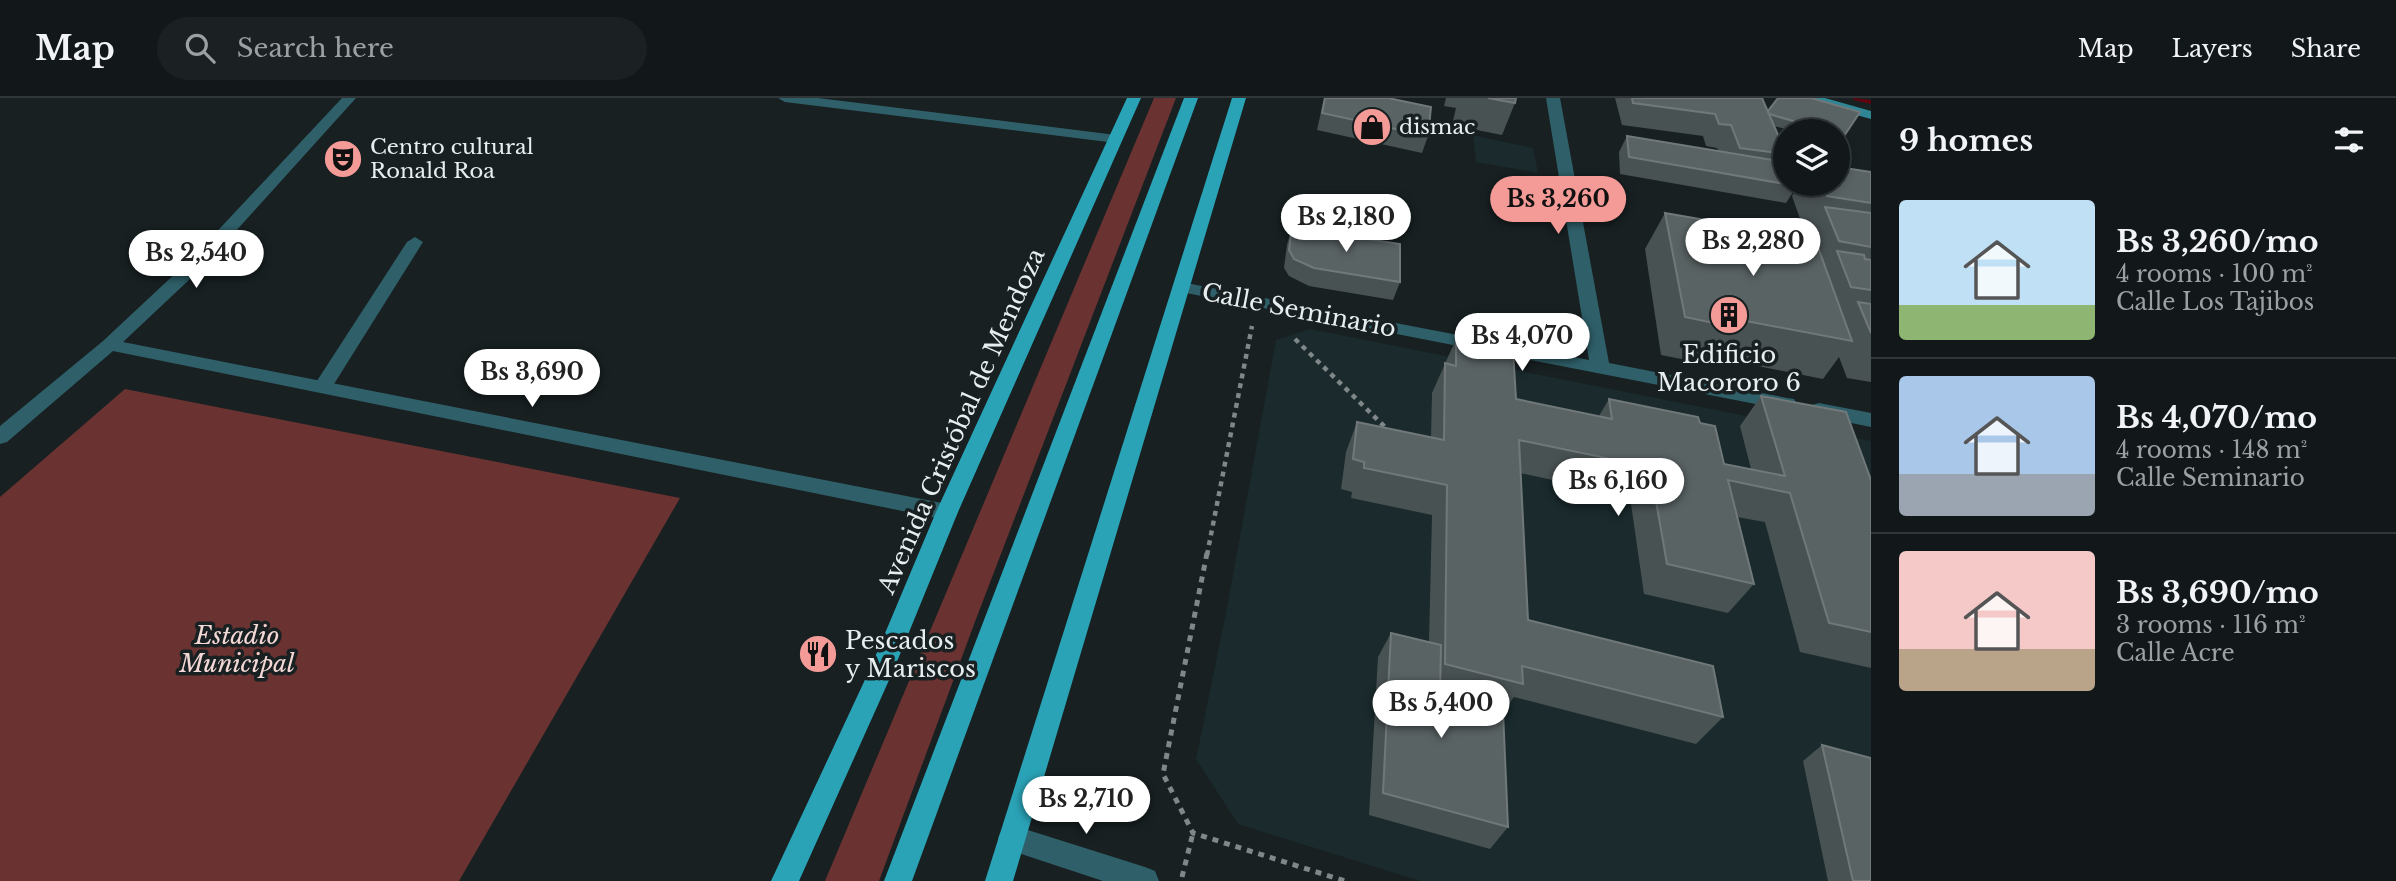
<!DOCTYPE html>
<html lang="en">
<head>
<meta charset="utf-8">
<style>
	:root { --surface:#121819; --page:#1b2122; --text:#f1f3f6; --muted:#9ca0a2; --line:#313738; --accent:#f59b97 }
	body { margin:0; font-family:"Libre Baskerville",serif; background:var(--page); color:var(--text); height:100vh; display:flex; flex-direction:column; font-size:26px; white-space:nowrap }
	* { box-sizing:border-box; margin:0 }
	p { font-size:23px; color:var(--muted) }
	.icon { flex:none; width:38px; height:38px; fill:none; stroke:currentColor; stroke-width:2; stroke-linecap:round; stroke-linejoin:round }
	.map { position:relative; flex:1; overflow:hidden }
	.side { display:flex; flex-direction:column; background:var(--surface); width:525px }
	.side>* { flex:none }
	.fabs { position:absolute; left:1773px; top:21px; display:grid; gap:14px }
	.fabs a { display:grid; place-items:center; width:77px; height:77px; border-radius:50%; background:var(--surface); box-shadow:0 4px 10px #0003,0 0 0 2px var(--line); font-size:35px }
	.price { position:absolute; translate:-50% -60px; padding:0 16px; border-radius:24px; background:#fff; color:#222; font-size:23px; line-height:46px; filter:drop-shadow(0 2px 4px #0008) }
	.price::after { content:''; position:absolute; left:50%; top:42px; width:21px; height:16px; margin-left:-10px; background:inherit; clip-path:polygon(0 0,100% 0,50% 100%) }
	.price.active { background:var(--accent); color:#111 }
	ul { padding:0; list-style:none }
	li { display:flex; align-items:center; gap:21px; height:175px; padding:0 28px }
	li+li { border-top:2px solid var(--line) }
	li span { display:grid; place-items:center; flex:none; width:196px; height:140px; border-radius:7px; color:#555 }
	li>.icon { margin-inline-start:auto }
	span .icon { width:84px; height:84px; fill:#fffc; stroke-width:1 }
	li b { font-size:30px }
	h2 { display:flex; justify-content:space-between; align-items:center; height:84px; padding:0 28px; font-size:30px }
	header { display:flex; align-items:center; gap:42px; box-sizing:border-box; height:98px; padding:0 35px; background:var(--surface); border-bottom:2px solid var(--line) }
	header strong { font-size:33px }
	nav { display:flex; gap:38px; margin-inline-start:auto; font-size:24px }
	.search { width:490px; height:63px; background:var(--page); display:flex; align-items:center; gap:18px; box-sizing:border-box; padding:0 24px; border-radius:38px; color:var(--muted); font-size:26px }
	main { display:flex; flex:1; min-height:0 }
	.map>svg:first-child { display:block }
</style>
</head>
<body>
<header>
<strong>Map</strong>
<div class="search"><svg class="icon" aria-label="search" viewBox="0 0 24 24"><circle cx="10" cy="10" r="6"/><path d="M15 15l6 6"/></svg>Search here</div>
<nav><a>Map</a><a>Layers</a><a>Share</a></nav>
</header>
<main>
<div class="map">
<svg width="1871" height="783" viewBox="0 0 1871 783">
	<rect width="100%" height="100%" fill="#182021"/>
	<!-- built -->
	<g fill="#1a2a2d">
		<path d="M1473,37l60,13 5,25 -62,-11z"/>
		<path d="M1310,231l561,112v440h-451l-182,-57 -42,-65 30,-146 50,-273z"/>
	</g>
	<!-- green -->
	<g fill="#6a3332">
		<path d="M1154,0h22l-200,521 -97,262h-54z"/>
		<path d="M125,291l555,109 -221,383h-459v-384z"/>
	</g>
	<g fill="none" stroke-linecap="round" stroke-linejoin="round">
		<!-- stream -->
		<path fill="#61020f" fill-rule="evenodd" d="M1853,0l18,2v4l-17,-4z"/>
		<!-- path-far1 -->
		<g stroke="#808788" stroke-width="4.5" stroke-dasharray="5 5" stroke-linecap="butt">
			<path d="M1295,241l94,92"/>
			<path d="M1207,457l45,-229"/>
		</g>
		<!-- path -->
		<g stroke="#808788" stroke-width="5" stroke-dasharray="6 6" stroke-linecap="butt">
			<path d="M1207,455l-44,221 30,59 152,48"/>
			<path d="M1182,779l11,-44"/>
		</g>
		<!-- lane -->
		<path fill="#2f606a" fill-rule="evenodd" d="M415,139l8,5 -94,150h-14l-3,-4 3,-4 92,-142z"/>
		<!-- street -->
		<g fill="#2f606a" fill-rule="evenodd">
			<path d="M342,0h14l-150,166 -83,78 824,162 8,2 3,6 -3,6 -8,2 -834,-169 -106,91 -7,2v-18l103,-85 91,-85z"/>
			<path d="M778,0h40l298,37 7,4 -7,4 -331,-41z"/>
			<path d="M1546,0h14l49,265 178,35 7,1 3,5 -3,5 -7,1 -606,-118 -9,-5 9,-5 408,78z"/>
			<path d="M1819,305l52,10v14l-59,-12 -3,-5 3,-5z"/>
			<path d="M1012,727l133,42 10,4 4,10h-56l-91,-30 -10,-4 -4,-9 4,-9z"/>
		</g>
		<!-- secondary -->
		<path fill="#2f8695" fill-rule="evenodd" d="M1803,0h22l46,13v8l-66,-18z"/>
		<!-- primary -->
		<g fill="#2aa3b7" fill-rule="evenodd">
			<path d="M1127,0h14l-183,414 -64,157 -95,212h-28l99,-212 66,-157z"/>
			<path d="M1184,0h14l-286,783h-28z"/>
			<path d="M1232,0h14l-233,783h-28z"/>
		</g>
	</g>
	<!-- wall -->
	<g fill="#495253">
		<path d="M1324,0h64l40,38 -6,17 -105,-23z"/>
		<path d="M1446,0h70l-1,5 -13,32 -50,-10 4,-17 -12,-2z"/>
		<path d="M1615,0h147l6,13 92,1 -22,33v-14h-45l-19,-5 11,25v5l-3,5 15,25 -11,17 -166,-29 -1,-22 8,-16 92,15 -2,-3 -11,-2 -3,-10 -81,-11z"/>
		<path d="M1871,74v210l-24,-4 -8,-21 -16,22 -111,-22 -5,7 -46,-9 -16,-106 20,-36 139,24 5,-6 -5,-1 -12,-34 8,-12h38z"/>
		<path d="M1292,129l108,55 -7,18 -84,-14 -20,-10 -5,-8 3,-23z"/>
		<path d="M1456,241l60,60 83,17 10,-17 91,24 24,41 27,5 -11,-43 21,-30 110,84v188l-71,-16 -35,-130 -28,-5 17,67 -26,29 -84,-19 -14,-97 -110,-24 8,147 195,97 -27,27 -182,-47 -11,15 5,115 -18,22 -121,-34 9,-158 13,-24 38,9 3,-127 -81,-17 1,-6 -11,-3 5,-37 11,-30 74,15 1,-44z"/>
		<path d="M1822,647l49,136h-43l-25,-120z"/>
	</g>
	<!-- building -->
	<g fill="#5a6364" stroke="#707879" stroke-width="2">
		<path d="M1325,0h63l43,9 -3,29 -106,-23z"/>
		<path d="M1488,0h28l-1,5z"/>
		<path d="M1632,0h130l23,53v3l-45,-6 -9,-23 -12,-1 -4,-10 -82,-11z"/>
		<path d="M1778,0h33l49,14 -16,24 -6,-2v-3h-10l-59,-17 -1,-3z"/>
		<path d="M1627,38l158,26v22l-156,-27z"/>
		<path d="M1838,69l33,5v31l-44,-7 -5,-12h16z"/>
		<path d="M1825,109l46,6v34l-32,-6z"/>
		<path d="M1665,115l150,26 37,102 -122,-23 2,9 -47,-10z"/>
		<path d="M1292,129l108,17v38l-86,-14 -20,-9 -5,-9z"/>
		<path d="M1837,153l27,4 1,4 6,1v30l-20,-3z"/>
		<path d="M1858,204l13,2v29z"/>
		<path d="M1456,241l57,10 3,50 96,20 -3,-20 89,18 2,6 15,3 9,38 61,12 -24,-80 85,16 25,68v152l-42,-9 -39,-130 -62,-13 26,104 -87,-20 -17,-97 -131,-27 9,180 185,46 10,51 -201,-51 1,18 -78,-20 2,-179 -83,-17v-6l-11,-3 4,-37 87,18 1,-77 11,3z"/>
		<path d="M1391,535l50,12 -1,50 63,16 5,116 -125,-34z"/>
		<path d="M1822,647l49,13v123h-18z"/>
	</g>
	<!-- icons -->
	<defs>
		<g id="shop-disc" transform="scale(2.0125)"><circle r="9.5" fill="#f59b97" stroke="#182021"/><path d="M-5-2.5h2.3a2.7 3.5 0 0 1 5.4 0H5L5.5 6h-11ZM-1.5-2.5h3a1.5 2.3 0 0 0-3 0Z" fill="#111"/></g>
		<g id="theatre-disc" transform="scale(2.0125)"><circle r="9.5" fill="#f59b97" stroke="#182021"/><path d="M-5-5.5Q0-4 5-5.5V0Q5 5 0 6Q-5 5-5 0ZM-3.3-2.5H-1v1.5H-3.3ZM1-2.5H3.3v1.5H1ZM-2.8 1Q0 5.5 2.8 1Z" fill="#111"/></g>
		<g id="building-disc" transform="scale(2.0125)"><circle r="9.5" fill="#f59b97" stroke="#182021"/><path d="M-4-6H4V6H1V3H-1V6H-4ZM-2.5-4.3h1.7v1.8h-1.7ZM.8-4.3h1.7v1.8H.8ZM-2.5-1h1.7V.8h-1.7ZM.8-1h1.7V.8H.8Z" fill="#111"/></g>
		<g id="restaurant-disc" transform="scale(2.0125)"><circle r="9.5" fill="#f59b97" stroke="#182021"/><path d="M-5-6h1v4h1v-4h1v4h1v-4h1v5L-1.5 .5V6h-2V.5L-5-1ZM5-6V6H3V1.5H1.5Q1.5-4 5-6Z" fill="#111"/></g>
	</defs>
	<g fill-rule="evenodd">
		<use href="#shop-disc" x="1372" y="29"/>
		<use href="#theatre-disc" x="343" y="61"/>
		<use href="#building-disc" x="1729" y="217"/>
		<use href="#restaurant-disc" x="818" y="556"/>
	</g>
	<g text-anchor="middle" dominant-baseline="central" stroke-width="7" stroke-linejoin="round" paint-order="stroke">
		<!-- far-poi labels -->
		<g font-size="21" fill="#e8eeef" stroke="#182021" text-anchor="start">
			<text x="1399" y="29">dismac</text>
			<text x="370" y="49">Centro cultural<tspan x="370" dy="24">Ronald Roa</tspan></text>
		</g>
		<!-- street labels -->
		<g font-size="24" fill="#e8eeef" stroke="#182021">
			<text transform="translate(1299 212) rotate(11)">Calle Seminario</text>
			<text transform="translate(961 323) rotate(-66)">Avenida Cristóbal de Mendoza</text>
		</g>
		<!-- poi labels -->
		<g font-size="24" fill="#e8eeef" stroke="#182021">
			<text x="1729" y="256">Edificio<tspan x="1729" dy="28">Macororo 6</tspan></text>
			<text x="845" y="542" text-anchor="start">Pescados<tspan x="845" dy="28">y Mariscos</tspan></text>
		</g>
		<!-- park labels -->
		<g font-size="24" font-style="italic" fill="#f4d8d6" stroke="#182021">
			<text x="237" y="537">Estadio<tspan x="237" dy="28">Municipal</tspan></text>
		</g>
	</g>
</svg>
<div class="fabs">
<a><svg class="icon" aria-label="layers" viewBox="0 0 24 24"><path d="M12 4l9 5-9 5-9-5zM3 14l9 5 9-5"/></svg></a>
</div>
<b class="price active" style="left:1558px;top:138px">Bs 3,260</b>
<b class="price" style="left:1346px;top:156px">Bs 2,180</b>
<b class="price" style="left:1753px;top:180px">Bs 2,280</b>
<b class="price" style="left:196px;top:192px">Bs 2,540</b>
<b class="price" style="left:1522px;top:275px">Bs 4,070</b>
<b class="price" style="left:532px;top:311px">Bs 3,690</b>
<b class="price" style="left:1618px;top:420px">Bs 6,160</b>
<b class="price" style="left:1441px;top:642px">Bs 5,400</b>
<b class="price" style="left:1086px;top:738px">Bs 2,710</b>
</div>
<section class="side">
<h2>9 homes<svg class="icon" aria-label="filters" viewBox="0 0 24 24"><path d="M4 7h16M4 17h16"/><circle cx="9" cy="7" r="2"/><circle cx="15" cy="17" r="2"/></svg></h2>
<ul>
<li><span style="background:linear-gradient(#bfe0f5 75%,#8fb573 0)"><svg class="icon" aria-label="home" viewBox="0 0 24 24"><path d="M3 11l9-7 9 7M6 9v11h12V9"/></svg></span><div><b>Bs 3,260/mo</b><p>4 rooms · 100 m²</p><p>Calle Los Tajibos</p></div></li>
<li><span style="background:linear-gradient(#a9c7e8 70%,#9aa5b1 0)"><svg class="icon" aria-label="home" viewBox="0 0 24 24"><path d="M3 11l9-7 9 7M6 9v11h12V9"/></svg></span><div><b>Bs 4,070/mo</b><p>4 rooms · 148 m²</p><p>Calle Seminario</p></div></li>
<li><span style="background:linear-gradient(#f6c9c9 70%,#b9a48a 0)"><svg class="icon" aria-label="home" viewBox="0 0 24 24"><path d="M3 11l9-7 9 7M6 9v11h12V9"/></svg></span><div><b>Bs 3,690/mo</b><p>3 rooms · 116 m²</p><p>Calle Acre</p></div></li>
</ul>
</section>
</main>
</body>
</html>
